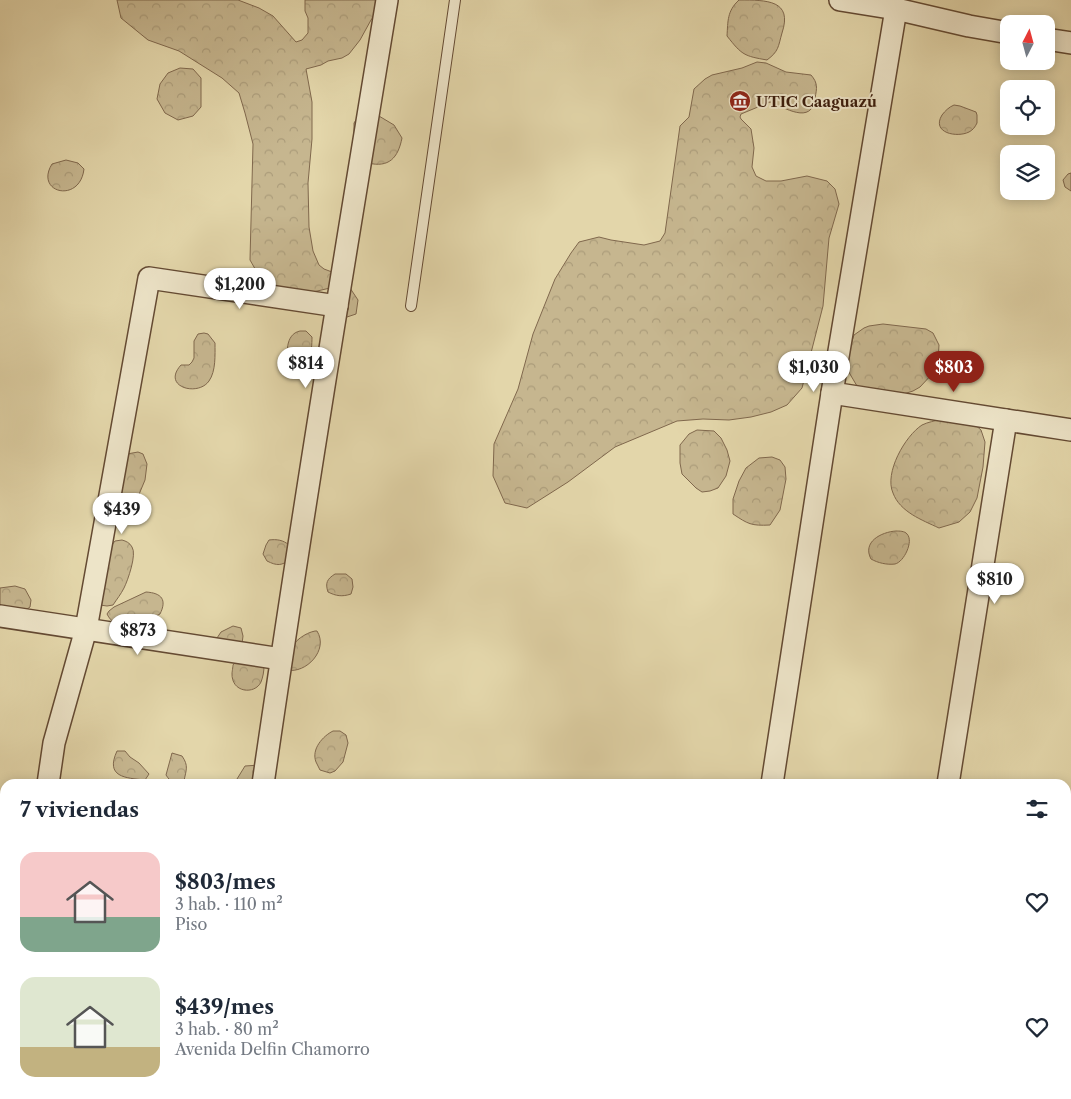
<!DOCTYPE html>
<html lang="es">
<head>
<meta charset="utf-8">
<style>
	:root { --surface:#fff; --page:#f2f2f3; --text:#1f2937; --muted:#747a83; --accent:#8f2418 }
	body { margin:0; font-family:"Libre Caslon Text",serif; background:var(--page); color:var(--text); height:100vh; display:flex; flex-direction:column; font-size:19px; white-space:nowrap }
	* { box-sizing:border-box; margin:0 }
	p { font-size:16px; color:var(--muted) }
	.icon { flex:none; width:28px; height:28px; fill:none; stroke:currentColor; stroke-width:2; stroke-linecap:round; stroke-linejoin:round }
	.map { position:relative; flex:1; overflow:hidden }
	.sheet { position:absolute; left:0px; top:779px; width:1071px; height:321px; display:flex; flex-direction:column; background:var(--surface); border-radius:15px 15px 0 0; box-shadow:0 2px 12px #0003 }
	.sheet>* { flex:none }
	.needle { width:32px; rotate:6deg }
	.fabs { position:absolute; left:1000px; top:15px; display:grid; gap:10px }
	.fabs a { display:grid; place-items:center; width:55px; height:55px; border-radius:10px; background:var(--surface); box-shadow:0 2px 12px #0003; font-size:25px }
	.price { position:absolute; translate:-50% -42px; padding:0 11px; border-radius:18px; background:#fff; color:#222; font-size:16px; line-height:32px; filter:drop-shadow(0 1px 2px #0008) }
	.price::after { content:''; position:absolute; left:50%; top:30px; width:15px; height:11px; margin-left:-8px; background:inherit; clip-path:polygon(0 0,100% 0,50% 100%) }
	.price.active { background:var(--accent); color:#fff }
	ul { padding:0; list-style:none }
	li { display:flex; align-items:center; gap:15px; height:125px; padding:0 20px }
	li span { display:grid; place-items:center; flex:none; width:140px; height:100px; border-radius:15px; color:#555 }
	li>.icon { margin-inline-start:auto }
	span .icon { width:60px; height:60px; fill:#fffc; stroke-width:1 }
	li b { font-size:21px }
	h2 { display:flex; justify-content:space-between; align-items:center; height:60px; padding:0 20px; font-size:21px }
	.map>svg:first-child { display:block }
</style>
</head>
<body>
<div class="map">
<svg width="1071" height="1099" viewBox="0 0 1071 1099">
	<defs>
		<pattern id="forest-crowns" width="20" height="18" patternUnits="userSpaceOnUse" patternTransform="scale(1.25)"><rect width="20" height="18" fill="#c6b68f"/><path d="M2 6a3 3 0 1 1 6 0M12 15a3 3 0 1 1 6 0" fill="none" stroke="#ab9c7a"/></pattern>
	</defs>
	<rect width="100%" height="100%" fill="#e3d6aa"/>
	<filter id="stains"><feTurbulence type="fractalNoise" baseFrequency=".004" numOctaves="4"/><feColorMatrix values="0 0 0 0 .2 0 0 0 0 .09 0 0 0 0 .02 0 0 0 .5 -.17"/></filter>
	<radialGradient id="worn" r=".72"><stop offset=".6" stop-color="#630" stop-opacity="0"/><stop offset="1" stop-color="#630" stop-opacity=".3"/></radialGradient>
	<!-- forest -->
	<g fill="url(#forest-crowns)" stroke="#80684d">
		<path d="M117,0h121l21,8 14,8 23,26 6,-2 6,-7v-15l-3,-7v-11h77l-2,8 -9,12 -11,20 -11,14 -7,4 -14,3 -7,4 -15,4 6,33v37l-4,44 1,44 4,24 6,14 5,4 8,3 -2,16 -17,4 -40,-6 -15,-12 -8,-14 3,-116 -8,-31 -6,-20 -17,-15 -43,-27 -31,-11 -27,-22z"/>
		<path d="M739,0c28,0 54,0 43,33 -4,14 -3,18 -15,27 -23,-4 -25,-5 -40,-24 1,-15 0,-25 12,-36z"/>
		<path d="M757,62l9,1 20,9 25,3c7,8 6,13 4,23 -3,28 -31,9 -45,4l-29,12 -1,3 1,2 10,10 3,19 -2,19 4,9 10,5h15l26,-5 20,5 8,8 4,15 -10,34 -6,68 -21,82 -15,17 -16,7 -20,5 -22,3 -26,-1 -26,2 -62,26 -47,35 -41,26 -22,-5 -12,-27 1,-32 24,-55 15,-55 22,-55 16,-26 8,-11 20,-5 12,3 33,5 16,-4 5,-8 15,-107 9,-9 5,-28 11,-10 7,-4 30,-7z"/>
		<path d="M180,68l13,1 8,9v29l-8,9 -15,4 -13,-7 -8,-14 3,-15 8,-11z"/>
		<path d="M954,105l6,1 16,6 1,3v8c-2,4 -4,7 -8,9 -12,6 -38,1 -27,-17 3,-4 7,-8 12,-10z"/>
		<path d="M374,113l20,12 8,13c-4,20 -13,30 -34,25l-14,-26v-14l6,-9z"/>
		<path d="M66,160l12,3 6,6c-4,35 -50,24 -32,-5z"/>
		<path d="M1071,173v18l-6,-4 -2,-7 5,-6z"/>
		<path d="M350,288l8,12 -2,14 -15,5z"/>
		<path d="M883,324l43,5 7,4 6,12 -1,16 -4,11 -14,15 -7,4 -16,5 -40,-10 -10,-17 3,-22 4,-12 10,-7 5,-2z"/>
		<path d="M300,331h6l6,6c0,13 -2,43 -23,30 -3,-12 -4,-33 11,-36z"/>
		<path d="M204,333l4,1 7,9c0,12 1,28 -6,38 -11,16 -48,6 -28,-16h8l3,-3 2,-4v-17l4,-7z"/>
		<path d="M941,419l32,4 8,7 4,12 -2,25 -6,31 -7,14 -11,10 -20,6c-17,-8 -39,-16 -46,-35 -9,-20 12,-57 29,-68 6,-3 13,-4 19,-6z"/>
		<path d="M697,430l17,1 7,7 6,12 3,11 -4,15 -8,12 -8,3 -8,1 -6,-4 -14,-14 -2,-11v-18l9,-11z"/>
		<path d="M138,452l5,2 4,10 -2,16 -15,36 -3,1 -4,-2 -3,-4v-6l2,-10 -1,-7 6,-34z"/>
		<path d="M772,457l8,3 5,7 1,12 -6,31 -10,15c-19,1 -22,-1 -37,-11v-15l6,-18 7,-13 13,-10z"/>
		<path d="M896,531c3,0 9,0 11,3 7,7 -3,28 -12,30 -8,1 -17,-1 -24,-5 -9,-17 10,-27 25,-28z"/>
		<path d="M122,540c4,1 8,3 10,7 5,7 -4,33 -8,41 -3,6 -7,11 -11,17l-6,1 -7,-1 7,-54 8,-10z"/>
		<path d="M269,540c8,-1 14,0 20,5l1,14c-8,7 -13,7 -23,2l-4,-7 3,-9z"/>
		<path d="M335,574h11l6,5 1,8 -2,7c-9,3 -15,2 -23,-2 -3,-9 -1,-13 7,-18z"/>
		<path d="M15,586l10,3 6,11 -1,7 -7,5 -19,-3 -4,-4v-17z"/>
		<path d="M146,592c16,1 21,8 14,22l-4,2c-9,2 -33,10 -40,7 -4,-1 -7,-5 -9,-9l2,-3 5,-4z"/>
		<path d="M233,626l8,2 2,8 -1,8 -27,-3 6,-9z"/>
		<path d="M315,631h2c12,19 -11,43 -30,39 1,-6 1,-14 3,-20 4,-9 15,-17 25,-19z"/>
		<path d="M239,660l25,6c0,5 -1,11 -3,16 -6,13 -30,11 -29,-9 0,0 1,-7 1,-8 1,-2 4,-4 6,-5z"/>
		<path d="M333,731h7l6,4 2,8 -5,19 -8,9 -5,2 -10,-3c-1,-3 -3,-5 -4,-8 -5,-13 7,-26 17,-31z"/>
		<path d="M117,751h8l5,6 9,6 10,11 -4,6c-20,-2 -40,-3 -28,-29z"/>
		<path d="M172,753l10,3c7,10 4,14 2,25 -9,3 -13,2 -18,-6z"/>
		<path d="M260,765l11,19h-34v-5l8,-13z"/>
		<path d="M0,960l5,1v31h-5z"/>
		<path d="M1071,1073v26h-38l2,-4h31v-21z"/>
		<path d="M393,1095h71l-4,4h-68z"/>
		<path d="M594,1095h41v4h-43z"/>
		<path d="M752,1095h36l5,4h-42z"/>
	</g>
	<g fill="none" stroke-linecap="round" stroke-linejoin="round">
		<!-- service casing -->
		<g stroke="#644a33" stroke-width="12">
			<path id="service" d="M411,306l44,-306"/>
		</g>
		<!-- minor casing -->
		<g stroke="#644a33" stroke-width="24">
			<g id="minor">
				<path d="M840,0l56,9 73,17 40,7"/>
				<path d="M1046,39l25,4"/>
				<path d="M832,393l239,37"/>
				<path d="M0,616l281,43"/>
				<path d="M48,784l6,-41 32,-114 63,-351 188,28"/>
				<path d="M263,784c38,-262 81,-523 124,-784"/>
				<path d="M772,784l60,-391 64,-384"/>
				<path d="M948,784l58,-364"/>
				<path d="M1066,855l5,1"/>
				<path d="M0,922l5,1"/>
				<path d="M1066,1068h5"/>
				<path d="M798,1095l5,4"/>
				<path d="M84,1099l1,-4"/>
				<path d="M277,1099v-4"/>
				<path d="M482,1099v-4"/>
				<path d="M724,1099l1,-4"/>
			</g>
		</g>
		<!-- service -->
		<use href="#service" stroke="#ede4c8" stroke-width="10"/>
		<!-- minor -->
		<use href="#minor" stroke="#ede4c8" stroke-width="21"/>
	</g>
	<!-- icons -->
	<defs>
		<g id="museum-disc" transform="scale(1.125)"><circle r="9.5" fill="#8f2418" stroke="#ede4c8"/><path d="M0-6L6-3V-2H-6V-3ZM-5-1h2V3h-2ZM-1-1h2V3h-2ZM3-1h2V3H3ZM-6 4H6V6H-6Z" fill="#fff"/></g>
	</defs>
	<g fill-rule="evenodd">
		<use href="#museum-disc" x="740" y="101"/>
	</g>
	<g text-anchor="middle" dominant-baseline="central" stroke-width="4" stroke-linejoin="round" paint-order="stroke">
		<!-- poi labels -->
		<g font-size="15" font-weight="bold" fill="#3a1b0b" stroke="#ede4c8" text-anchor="start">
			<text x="756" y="101">UTIC Caaguazú</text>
		</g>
	</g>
	<rect width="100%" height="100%" filter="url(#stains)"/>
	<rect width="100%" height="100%" fill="url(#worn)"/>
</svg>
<div class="fabs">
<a><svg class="needle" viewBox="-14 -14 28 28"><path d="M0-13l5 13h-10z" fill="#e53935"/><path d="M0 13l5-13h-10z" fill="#747a83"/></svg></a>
<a><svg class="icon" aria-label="locate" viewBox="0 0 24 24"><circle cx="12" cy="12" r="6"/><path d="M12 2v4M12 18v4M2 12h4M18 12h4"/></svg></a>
<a><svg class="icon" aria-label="layers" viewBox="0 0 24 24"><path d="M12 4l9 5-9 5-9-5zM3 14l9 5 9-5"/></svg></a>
</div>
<b class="price" style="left:240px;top:310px">$1,200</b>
<b class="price" style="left:306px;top:389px">$814</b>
<b class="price" style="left:814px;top:393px">$1,030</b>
<b class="price active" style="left:954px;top:393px">$803</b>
<b class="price" style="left:122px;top:535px">$439</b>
<b class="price" style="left:995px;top:605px">$810</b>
<b class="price" style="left:138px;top:656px">$873</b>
<section class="sheet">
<h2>7 viviendas<svg class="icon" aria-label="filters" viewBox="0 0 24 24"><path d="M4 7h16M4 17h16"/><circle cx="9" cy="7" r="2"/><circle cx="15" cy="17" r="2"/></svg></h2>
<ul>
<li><span style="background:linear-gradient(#f6c9c9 65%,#7fa58c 0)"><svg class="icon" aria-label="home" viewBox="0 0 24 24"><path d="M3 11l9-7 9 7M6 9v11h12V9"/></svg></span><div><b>$803/mes</b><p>3 hab. · 110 m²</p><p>Piso</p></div><svg class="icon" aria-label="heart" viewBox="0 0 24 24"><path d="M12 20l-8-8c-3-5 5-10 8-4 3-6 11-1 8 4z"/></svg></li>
<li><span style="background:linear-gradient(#dfe7d0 70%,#c2b280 0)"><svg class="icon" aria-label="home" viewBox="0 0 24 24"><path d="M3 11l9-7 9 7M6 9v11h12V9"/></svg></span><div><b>$439/mes</b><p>3 hab. · 80 m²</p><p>Avenida Delfin Chamorro</p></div><svg class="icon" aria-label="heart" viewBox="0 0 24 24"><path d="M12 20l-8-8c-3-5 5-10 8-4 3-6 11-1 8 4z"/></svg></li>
</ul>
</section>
</div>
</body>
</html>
